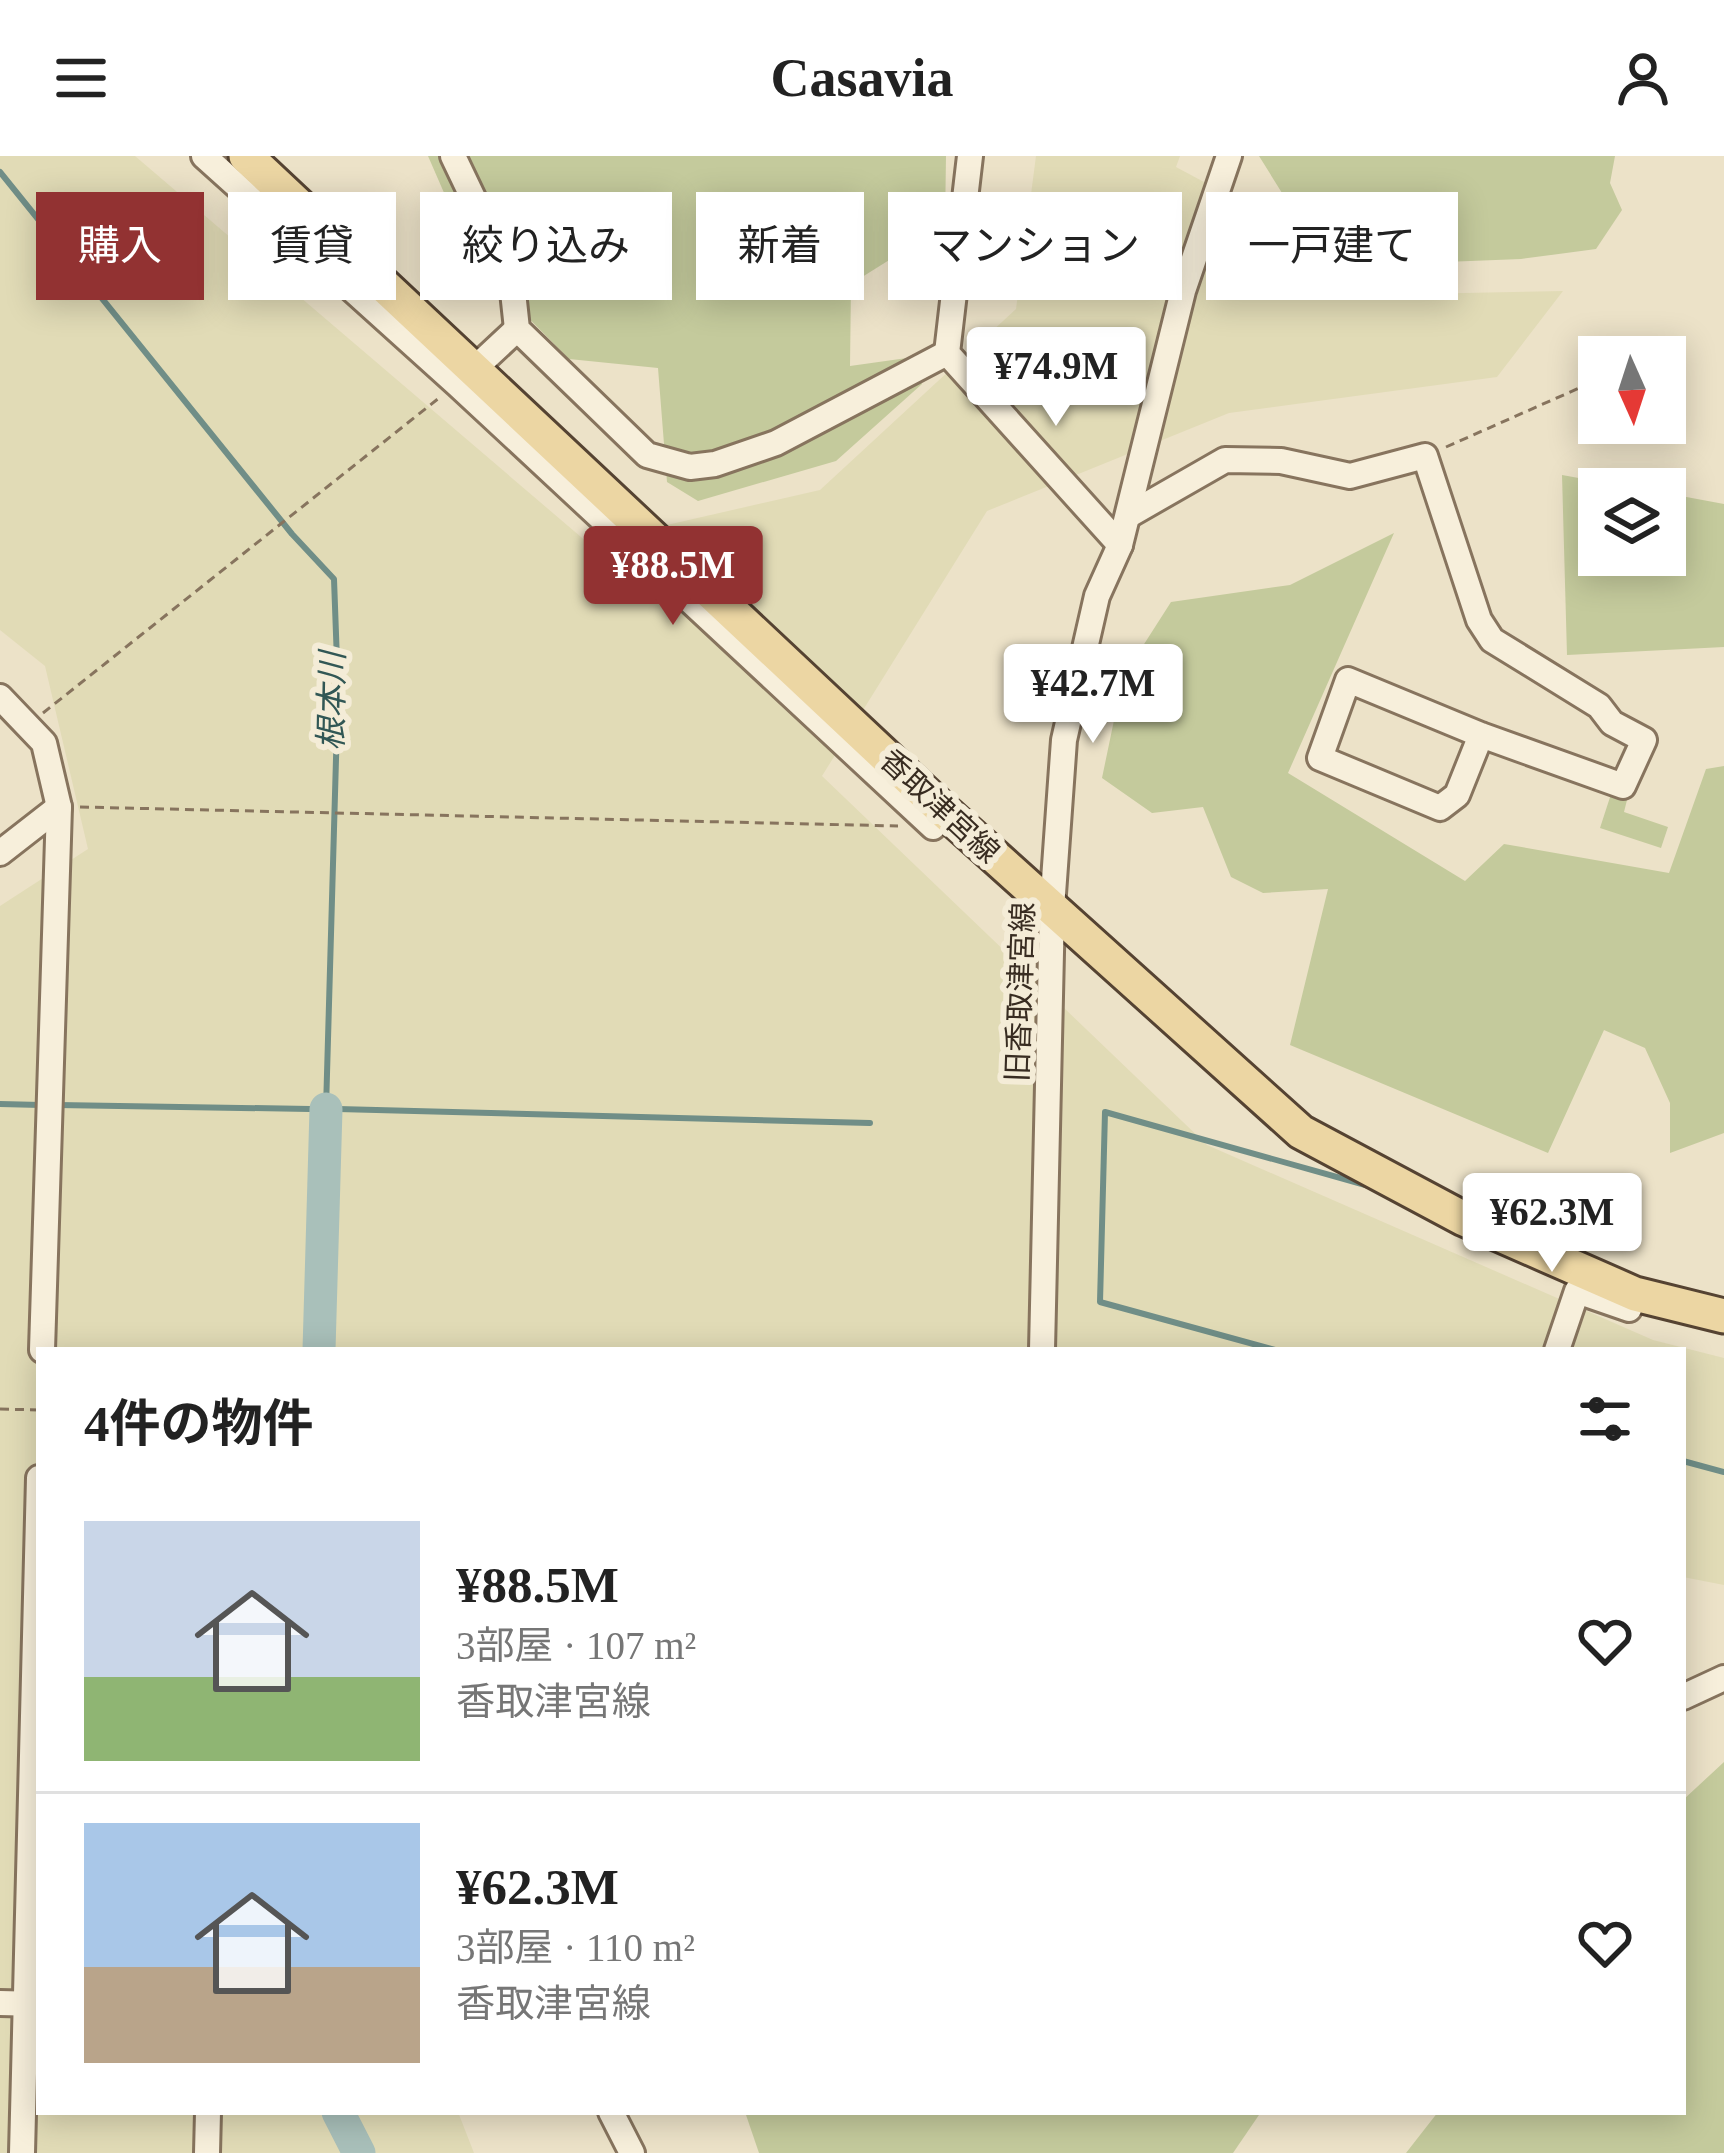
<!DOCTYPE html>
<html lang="ja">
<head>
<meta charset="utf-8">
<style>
	:root { --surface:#fff; --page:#f2f2f2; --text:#222; --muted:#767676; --line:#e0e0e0; --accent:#923232 }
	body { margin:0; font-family:"Times New Roman","Noto Sans JP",serif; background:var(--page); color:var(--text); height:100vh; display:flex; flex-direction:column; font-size:45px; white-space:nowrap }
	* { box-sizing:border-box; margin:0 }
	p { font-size:39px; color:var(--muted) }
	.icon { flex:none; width:66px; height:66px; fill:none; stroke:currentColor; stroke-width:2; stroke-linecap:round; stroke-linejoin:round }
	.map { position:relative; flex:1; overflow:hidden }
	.sheet { position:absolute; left:36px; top:1191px; width:1650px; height:768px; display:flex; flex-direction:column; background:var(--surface); border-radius:0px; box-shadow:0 6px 30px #0003 }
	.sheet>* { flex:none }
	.hud { position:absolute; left:36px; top:36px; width:1653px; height:108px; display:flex; gap:24px }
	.needle { width:78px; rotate:177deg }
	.tools { position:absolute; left:1578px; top:180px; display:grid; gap:24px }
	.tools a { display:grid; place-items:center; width:108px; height:108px; border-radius:0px; background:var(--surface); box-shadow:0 6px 30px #0003; font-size:60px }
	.price { position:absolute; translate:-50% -102px; padding:0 27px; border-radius:12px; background:#fff; color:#222; font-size:39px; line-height:78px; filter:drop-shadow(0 3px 6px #0008) }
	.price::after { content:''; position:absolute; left:50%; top:72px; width:36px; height:27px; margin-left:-18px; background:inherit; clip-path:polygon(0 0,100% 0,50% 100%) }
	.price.on { background:var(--accent); color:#fff }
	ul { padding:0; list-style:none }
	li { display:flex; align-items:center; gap:36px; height:300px; padding:0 48px }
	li+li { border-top:3px solid var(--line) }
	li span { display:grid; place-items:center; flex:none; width:336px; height:240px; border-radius:0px; color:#555 }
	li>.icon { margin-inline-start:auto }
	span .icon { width:144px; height:144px; fill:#fffc; stroke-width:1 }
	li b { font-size:51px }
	h2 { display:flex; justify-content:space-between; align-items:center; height:144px; padding:0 48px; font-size:51px }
	.chip { padding:0 42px; border-radius:0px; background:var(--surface); box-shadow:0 6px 30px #0003; font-size:42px; line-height:108px }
	.chip.on { background:var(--accent); color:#fff }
	header { display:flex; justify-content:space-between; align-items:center; height:156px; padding:0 48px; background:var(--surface); font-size:54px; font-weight:700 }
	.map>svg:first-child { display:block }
</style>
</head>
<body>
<header><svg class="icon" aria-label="menu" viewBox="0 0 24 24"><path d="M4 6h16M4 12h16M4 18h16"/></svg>Casavia<svg class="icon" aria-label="person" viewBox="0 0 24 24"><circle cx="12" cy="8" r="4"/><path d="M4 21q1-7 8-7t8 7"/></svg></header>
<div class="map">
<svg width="1724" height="1997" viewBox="0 0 1724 1997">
	<rect width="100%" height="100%" fill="#ece2c8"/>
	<!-- farmland -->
	<path fill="#e1dbb6" d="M0,0h135l453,387 232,-53 196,-181 20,-153h144l-4,11 237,127 150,-3 -66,86 -268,36 -242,98 -165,265 385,369 446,195 71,18v227l-41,-8v-227h-1644v762h419l16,41h-474v-1247l88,-57 -43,-183 -45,-36z"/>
	<!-- green -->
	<g fill="#c4ca9c">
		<path d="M428,0h518l-1,69 -94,59 -1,82 57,-8 15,26 -86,77 -138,40 -31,-19 -9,-114 -89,-9 -94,-95z"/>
		<path d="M1259,0h356l-5,27 12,27 -26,39 -75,10 -127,5 -92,-39z"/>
		<path d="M1562,319l78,14h-41v66h66v-62l59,11v143l-157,8z"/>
		<path d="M1394,377l-106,240 177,108 39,-37 165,29 37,-104 18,-3v367l-54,20v-50l-25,-55 -41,-18 -56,123 -258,-108 38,-156 -65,4 -32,-16 -28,-70 -51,6 -50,-35 21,-101 48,-75 119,-17z"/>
		<path d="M1612,635l16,5 -4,16 44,15 -7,21 -61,-20z"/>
		<path d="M1724,1606v391h-318l32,-41h245v-312z"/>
		<path d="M745,1956h516l-28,41h-474z"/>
	</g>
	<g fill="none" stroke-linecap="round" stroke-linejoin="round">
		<!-- stream -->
		<g stroke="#708e87" stroke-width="6">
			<path d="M0,16l292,362 42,45 4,110 -12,420"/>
			<path d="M0,948l41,1"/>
			<path d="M58,949l252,4"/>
			<path d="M338,953l532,14"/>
			<path d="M1275,1194l-175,-48 5,-190 264,74"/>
			<path d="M1683,1305l41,11"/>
		</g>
		<!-- river -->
		<g stroke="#a9c0ba" stroke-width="33">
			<path d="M319,1194l7,-241"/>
			<path d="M338,1956l21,41"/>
		</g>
		<!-- minor casing -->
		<g stroke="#87745e" stroke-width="30">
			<g id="minor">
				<path d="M204,0l253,228 476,443"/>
				<path d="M453,0l32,67 25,41 7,65 130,126 43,12 25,-3 61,-21 171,-90"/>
				<path d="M970,0l-23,197 173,192"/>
				<path d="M473,214l44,-41"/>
				<path d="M1129,359l96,-55 56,1 69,15 75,-20 54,164 13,20 107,66 13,17 32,17 -21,46 -142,-51 -133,-55 -28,78 120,50 17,-13 24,-60"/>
				<path d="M0,541l44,46 15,64 -17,543"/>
				<path d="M0,697l59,-46"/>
				<path d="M1042,1194l10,-442 12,-168 33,-144 23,-51 63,-254 46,-135"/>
				<path d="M1557,1194l20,-59 52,18 6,-15"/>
				<path d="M1683,1541l41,-19"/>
				<path d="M0,1847l39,1"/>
				<path d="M611,1956l21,41"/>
				<path d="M22,1997l17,-675"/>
				<path d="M207,1997l1,-41"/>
			</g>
		</g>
		<!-- major casing -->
		<g stroke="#554332" stroke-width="39">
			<path id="major" d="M246,0l698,655 357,321 163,87 171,75 89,22"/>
		</g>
		<!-- path -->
		<g stroke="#87745e" stroke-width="3" stroke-dasharray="9 6" stroke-linecap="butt">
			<path d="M1446,291l140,-62 13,-2"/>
			<path d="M43,557l396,-315"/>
			<path d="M80,651l818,19"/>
			<path d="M0,1253l39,1"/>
		</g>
		<!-- minor -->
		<use href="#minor" stroke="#f7efdb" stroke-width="24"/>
		<!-- major -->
		<use href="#major" stroke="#ecd6a3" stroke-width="33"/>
	</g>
	<g text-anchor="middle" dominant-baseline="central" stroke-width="12" stroke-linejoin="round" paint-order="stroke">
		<!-- street labels -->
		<g font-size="30" fill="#382c21" stroke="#f4ecd7">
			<text transform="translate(940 650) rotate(43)">香取津宮線</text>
			<text transform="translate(1020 836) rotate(-88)">旧香取津宮線</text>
		</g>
		<!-- water labels -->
		<g font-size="33" font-style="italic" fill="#315755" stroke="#f4ecd7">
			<text transform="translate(332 545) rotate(-89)">根本川</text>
		</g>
	</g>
</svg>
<div class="tools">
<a><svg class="needle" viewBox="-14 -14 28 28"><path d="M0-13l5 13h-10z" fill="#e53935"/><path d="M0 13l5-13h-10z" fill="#767676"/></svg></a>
<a><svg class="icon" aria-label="layers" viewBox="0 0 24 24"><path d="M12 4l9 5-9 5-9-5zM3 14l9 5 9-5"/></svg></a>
</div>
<b class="price" style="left:1056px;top:273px">¥74.9M</b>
<b class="price on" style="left:673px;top:472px">¥88.5M</b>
<b class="price" style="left:1093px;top:590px">¥42.7M</b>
<b class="price" style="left:1552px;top:1119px">¥62.3M</b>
<div class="hud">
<a class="chip on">購入</a>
<a class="chip">賃貸</a>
<a class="chip">絞り込み</a>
<a class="chip">新着</a>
<a class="chip">マンション</a>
<a class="chip">一戸建て</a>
</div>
<section class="sheet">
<h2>4件の物件<svg class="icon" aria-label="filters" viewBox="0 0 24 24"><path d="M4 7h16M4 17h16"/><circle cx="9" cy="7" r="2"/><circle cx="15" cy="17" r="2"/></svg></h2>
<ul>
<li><span style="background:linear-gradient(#c9d6e8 65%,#8fb573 0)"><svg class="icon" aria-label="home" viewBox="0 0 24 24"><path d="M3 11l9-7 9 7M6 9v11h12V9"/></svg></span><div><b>¥88.5M</b><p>3部屋 · 107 m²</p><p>香取津宮線</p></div><svg class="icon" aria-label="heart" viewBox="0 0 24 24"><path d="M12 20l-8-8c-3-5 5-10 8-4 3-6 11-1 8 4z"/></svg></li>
<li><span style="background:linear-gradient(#a9c7e8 60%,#b9a48a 0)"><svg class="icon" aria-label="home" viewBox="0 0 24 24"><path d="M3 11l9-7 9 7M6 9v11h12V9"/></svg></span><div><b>¥62.3M</b><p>3部屋 · 110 m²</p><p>香取津宮線</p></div><svg class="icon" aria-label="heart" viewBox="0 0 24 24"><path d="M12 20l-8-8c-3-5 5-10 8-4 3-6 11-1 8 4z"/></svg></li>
</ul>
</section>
</div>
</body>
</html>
